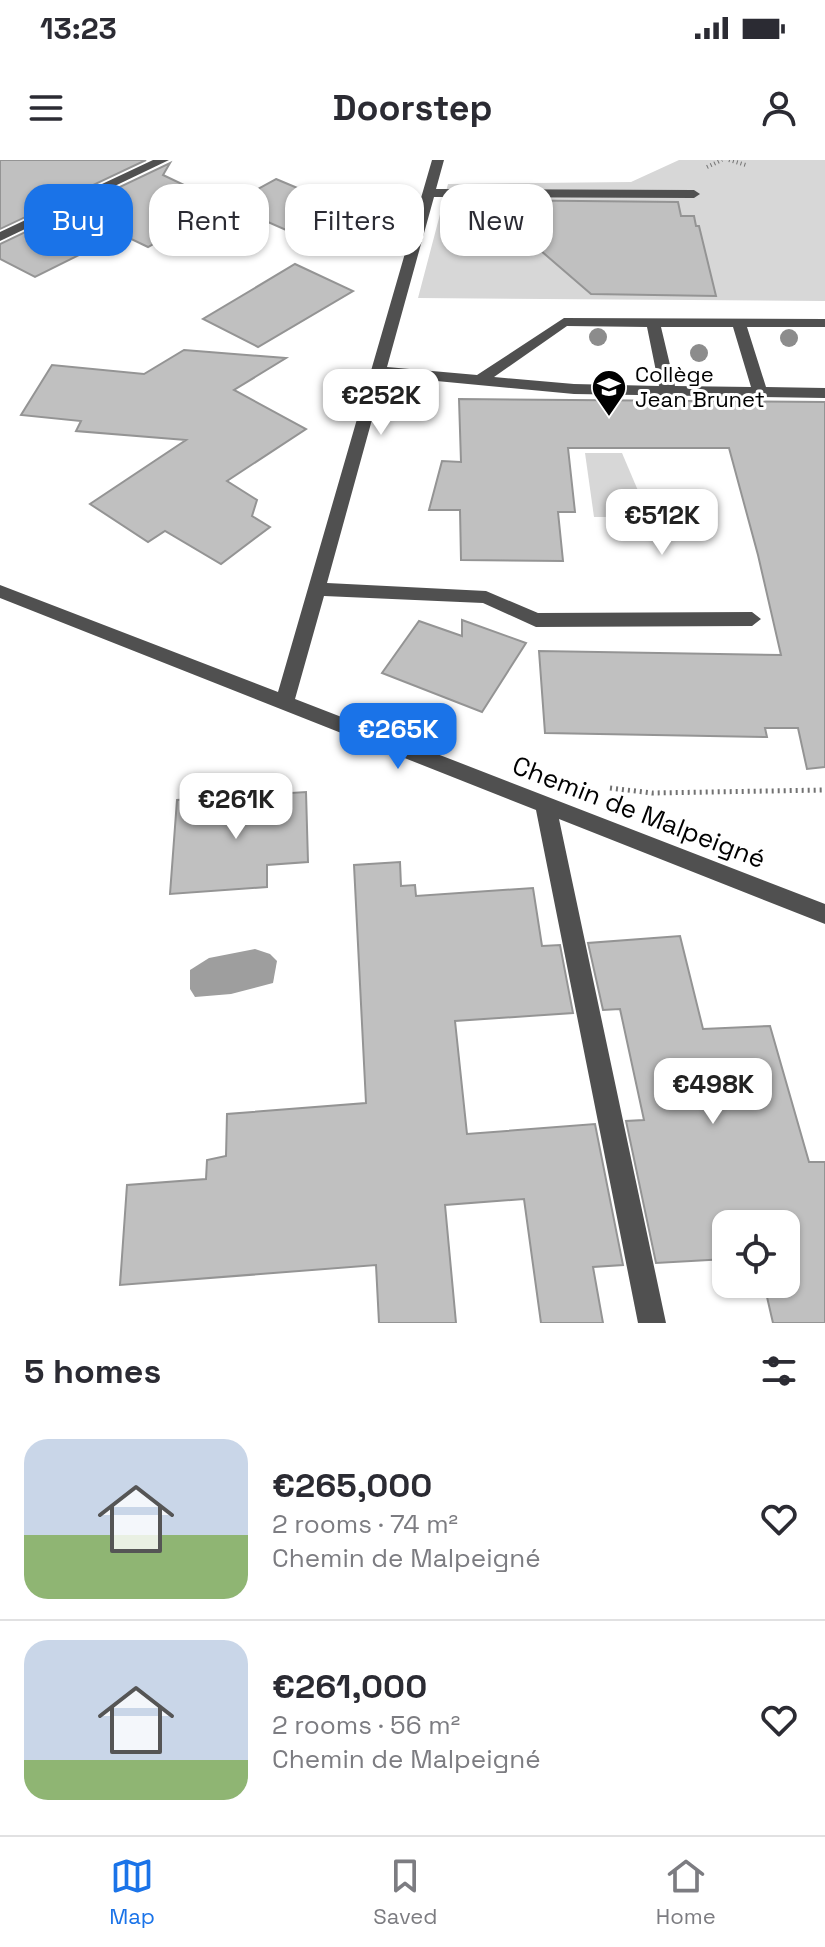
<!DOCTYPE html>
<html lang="en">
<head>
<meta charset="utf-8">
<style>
	:root { --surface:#fff; --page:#f2f2f3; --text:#2b2b33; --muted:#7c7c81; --line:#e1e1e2; --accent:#1a73e8 }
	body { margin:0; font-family:"Space Grotesk",sans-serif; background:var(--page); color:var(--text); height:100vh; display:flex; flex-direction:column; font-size:30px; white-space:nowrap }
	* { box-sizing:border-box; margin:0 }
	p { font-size:26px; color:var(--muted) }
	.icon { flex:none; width:44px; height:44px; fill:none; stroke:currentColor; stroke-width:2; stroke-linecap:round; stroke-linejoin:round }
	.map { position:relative; height:1163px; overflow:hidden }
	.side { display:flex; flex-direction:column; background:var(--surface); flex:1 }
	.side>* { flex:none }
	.banner { position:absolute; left:24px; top:24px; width:778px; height:72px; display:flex; gap:16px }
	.buttons { position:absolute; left:712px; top:1050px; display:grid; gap:16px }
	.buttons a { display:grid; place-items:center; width:88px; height:88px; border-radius:16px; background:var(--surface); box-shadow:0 2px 6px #0004; font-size:40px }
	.price { position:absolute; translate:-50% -68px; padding:0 18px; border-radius:16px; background:#fff; color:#222; font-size:26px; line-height:52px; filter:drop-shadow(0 2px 4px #0008) }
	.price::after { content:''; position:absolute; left:50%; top:48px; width:24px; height:18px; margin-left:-12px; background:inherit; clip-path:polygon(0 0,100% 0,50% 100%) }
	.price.selected { background:var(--accent); color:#fff }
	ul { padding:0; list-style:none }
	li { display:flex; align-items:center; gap:24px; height:200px; padding:0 24px }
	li+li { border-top:2px solid var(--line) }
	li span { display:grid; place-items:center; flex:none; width:224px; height:160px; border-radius:24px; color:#555 }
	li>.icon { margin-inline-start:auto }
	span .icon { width:96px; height:96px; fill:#fffc; stroke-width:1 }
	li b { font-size:34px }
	h2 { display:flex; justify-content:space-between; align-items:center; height:96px; padding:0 24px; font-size:34px }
	.chip { padding:0 28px; border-radius:24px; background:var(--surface); box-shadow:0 2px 6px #0004; font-size:28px; line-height:72px }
	.chip.selected { background:var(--accent); color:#fff }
	.status { display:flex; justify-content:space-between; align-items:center; height:56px; padding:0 40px; background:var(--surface); direction:ltr }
	.status svg { height:22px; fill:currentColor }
	header { display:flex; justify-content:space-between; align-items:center; height:104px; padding:0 24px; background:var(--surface); font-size:36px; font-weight:700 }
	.menu { display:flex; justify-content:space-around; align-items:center; height:112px; border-top:2px solid var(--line); background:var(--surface); font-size:22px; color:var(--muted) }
	.menu a { display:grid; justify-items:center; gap:4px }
	.menu .selected { color:var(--accent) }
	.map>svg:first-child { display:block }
</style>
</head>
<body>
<div class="status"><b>13:23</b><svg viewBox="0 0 49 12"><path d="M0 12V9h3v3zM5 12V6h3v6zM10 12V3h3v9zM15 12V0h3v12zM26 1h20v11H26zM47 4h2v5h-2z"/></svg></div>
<header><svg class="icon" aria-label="menu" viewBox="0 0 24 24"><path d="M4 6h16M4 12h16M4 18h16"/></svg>Doorstep<svg class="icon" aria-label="person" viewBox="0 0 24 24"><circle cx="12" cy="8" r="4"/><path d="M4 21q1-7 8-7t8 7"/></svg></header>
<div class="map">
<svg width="825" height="1163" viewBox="0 0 825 1163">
	<rect width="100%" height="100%" fill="#fff"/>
	<!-- green -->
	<g fill="#d7d7d7">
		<path d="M679,0h146v141l-407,-3 30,-114 183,-2z"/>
		<path d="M585,293h37l17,40 6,24h-51z"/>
	</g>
	<!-- water -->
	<path fill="#9e9e9e" d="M255,789l15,5 7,7 -4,22 -42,11 -36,3 -5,-8v-19l19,-12z"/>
	<!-- building -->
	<g fill="#c0c0c0" stroke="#949494" stroke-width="2">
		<path d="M0,0h146l-146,69z"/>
		<path d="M170,3l-7,12 61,29 -76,43 -27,-13 -86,43 -35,-18v-15z"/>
		<path d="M276,19l117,49 -50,27 -114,-50z"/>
		<path d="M482,40l196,2 3,14h13l2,10h3l17,70 -125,-2z"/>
		<path d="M295,104l58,27 -95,56 -55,-28z"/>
		<path d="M184,190l102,8 -52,32 72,39 -79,52 30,19 -5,16 18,11 -49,37 -56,-33 -17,11 -58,-38 96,-64 -110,-9 5,-10 -60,-6 31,-50 92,9z"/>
		<path d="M459,239l366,3v365l-18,2 -9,-41h-33l2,9 -222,-4 -6,-82 242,4 -23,-100 -29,-107h-161l7,64h-17l5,49 -102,-1 -1,-50h-31l13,-49 19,1z"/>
		<path d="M462,460l64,23 -44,69 -100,-39 37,-52 43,15z"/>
		<path d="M306,632l2,70 -41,3v22l-97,7 7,-94z"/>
		<path d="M400,702l1,24 14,-1 1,11 117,-8 9,58 18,-1 13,68 -118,8 12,113 128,-10 28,141 -30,2 10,56h-62l-17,-124 -79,6 11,118h-77l-3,-58 -256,20 7,-100 79,-6 1,-19 19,-4 1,-42 139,-11 -12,-238z"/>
		<path d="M680,776l23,93 67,-3 39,136h16v161h-52l-9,-39h22v-60h-60v35l-70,4 -30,-142 18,-1 -24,-111 -17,1 -15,-67z"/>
	</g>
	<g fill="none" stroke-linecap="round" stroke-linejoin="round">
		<!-- path-far1 -->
		<g stroke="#727272" stroke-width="4" stroke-dasharray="1 3" stroke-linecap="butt">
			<path d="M729,0l17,5"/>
			<path d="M707,7l15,-7"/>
		</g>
		<!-- path -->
		<path stroke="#727272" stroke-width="5" stroke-dasharray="2 4" stroke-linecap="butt" d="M610,628l42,5 173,-3"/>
		<!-- minor -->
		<g fill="#505050" fill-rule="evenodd">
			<path d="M153,0h16l-169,81v-9z"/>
			<path d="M432,0h12l-8,29 258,1 6,4 -6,4 -260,-1 -47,170 90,8 87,-57 261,1v8h-78l19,60 59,1v10l-251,-4 -190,-18 -57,207 159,8 52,22 214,-1 9,7 -9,7 -216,1 -53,-24 -159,-7 -29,103 530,205v20l-266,-105 107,504h-28l-102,-513 -536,-212v-13l278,107zM567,166l80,1 12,59 -85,-2 -80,-7zM661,167h72l18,60 -76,-1z"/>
		</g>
	</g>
	<!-- trees -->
	<g fill="#8c8c8c">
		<circle cx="598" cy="177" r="9"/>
		<circle cx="789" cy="178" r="9"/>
		<circle cx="699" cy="193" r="9"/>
	</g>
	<!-- icons -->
	<defs>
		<g id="school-pin" transform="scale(1.8)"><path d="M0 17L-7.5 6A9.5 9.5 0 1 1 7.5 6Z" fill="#000" stroke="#fff"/><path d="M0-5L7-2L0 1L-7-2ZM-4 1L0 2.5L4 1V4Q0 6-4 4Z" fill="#fff"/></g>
	</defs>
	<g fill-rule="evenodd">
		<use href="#school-pin" x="609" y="227"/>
	</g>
	<g text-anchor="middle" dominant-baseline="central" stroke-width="6" stroke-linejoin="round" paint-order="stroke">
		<!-- far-poi labels -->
		<g font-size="22" fill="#000" stroke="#fff" text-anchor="start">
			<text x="635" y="214">Collège<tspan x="635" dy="25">Jean Brunet</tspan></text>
		</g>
		<!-- street labels -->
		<g font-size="26" fill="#000" stroke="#fff">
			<text transform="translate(639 652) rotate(21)">Chemin de Malpeigné</text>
		</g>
	</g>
</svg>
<div class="buttons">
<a><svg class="icon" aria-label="locate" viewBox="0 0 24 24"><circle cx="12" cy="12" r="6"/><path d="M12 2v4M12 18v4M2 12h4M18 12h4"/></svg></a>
</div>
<b class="price" style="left:381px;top:277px">€252K</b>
<b class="price" style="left:662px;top:397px">€512K</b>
<b class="price selected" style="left:398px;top:611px">€265K</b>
<b class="price" style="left:236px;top:681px">€261K</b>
<b class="price" style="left:713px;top:966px">€498K</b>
<div class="banner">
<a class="chip selected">Buy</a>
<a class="chip">Rent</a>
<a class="chip">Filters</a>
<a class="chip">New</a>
</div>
</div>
<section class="side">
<h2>5 homes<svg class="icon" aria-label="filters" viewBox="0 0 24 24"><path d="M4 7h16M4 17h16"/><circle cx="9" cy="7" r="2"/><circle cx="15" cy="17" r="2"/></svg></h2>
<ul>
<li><span style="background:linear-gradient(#c9d6e8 60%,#8fb573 0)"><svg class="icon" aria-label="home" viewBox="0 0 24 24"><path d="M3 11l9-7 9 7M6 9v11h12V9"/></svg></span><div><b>€265,000</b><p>2 rooms · 74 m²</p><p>Chemin de Malpeigné</p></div><svg class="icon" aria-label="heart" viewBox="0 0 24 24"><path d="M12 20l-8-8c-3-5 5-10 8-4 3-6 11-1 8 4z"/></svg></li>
<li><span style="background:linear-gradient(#c9d6e8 75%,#8fb573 0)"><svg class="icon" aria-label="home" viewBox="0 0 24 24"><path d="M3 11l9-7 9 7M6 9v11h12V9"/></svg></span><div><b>€261,000</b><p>2 rooms · 56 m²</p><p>Chemin de Malpeigné</p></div><svg class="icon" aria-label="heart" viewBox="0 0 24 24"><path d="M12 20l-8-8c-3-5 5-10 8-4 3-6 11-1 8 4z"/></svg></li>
</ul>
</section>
<nav class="menu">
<a class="selected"><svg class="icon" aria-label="map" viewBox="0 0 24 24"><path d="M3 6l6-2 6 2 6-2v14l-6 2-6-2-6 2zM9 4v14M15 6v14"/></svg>Map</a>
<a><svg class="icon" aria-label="saved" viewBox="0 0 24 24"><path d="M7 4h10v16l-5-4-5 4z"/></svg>Saved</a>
<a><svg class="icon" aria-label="home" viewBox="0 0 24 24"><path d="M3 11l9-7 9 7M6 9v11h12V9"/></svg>Home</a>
</nav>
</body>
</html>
